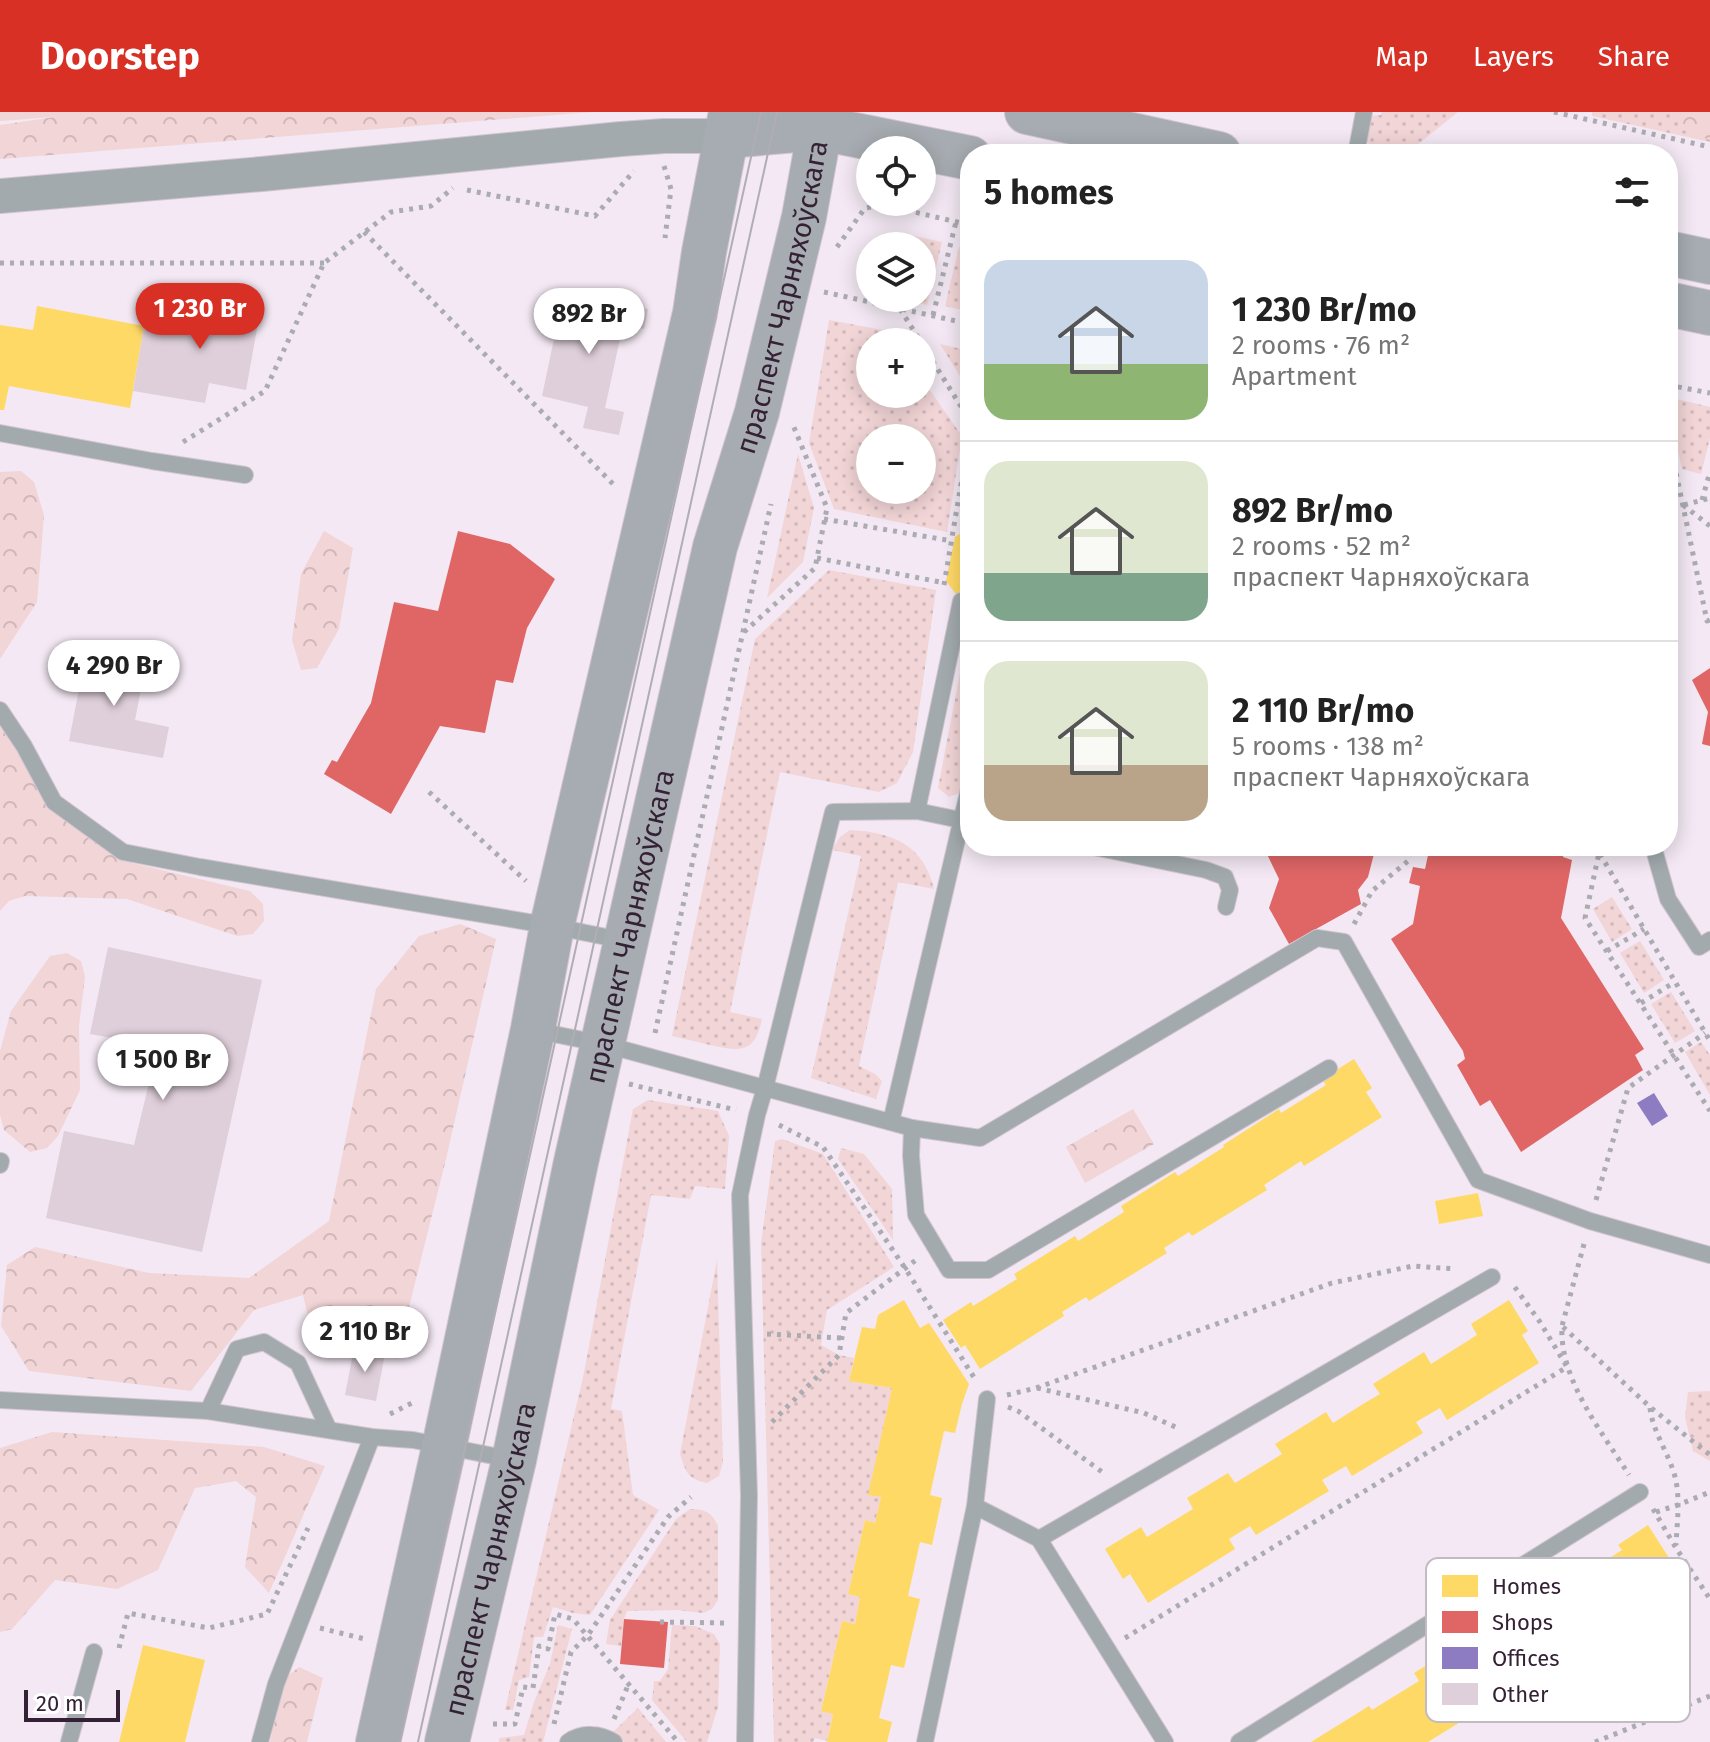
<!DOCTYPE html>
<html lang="en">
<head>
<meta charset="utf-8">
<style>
	:root { --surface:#fff; --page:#f2f2f2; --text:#222; --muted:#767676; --line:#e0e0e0; --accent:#d93025 }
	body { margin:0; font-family:"Fira Sans",sans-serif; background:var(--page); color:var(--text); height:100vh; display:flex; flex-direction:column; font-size:30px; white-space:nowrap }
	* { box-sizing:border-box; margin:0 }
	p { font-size:26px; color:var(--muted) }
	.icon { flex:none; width:44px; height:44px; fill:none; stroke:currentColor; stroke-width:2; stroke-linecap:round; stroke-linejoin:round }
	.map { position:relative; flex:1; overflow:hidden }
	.side { position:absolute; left:960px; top:32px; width:718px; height:712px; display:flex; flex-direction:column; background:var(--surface); border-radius:32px; box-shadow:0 4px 20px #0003 }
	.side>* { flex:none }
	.buttons { position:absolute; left:856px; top:24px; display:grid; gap:16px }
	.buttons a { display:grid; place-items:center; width:80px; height:80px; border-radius:50%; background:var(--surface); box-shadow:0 4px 20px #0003; font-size:40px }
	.scale { position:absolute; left:24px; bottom:20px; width:96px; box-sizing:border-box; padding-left:8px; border:4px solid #352135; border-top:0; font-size:22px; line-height:28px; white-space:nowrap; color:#352135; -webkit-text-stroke:6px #fff; paint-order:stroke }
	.price { position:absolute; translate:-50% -68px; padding:0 18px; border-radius:28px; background:#fff; color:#222; font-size:26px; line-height:52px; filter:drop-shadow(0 2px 4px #0008) }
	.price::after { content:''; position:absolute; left:50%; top:48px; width:24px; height:18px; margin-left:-12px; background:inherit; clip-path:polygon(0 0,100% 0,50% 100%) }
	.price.active { background:var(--accent); color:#fff }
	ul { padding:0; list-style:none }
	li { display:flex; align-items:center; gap:24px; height:200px; padding:0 24px }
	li+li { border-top:2px solid var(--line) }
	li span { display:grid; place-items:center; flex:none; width:224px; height:160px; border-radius:24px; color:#555 }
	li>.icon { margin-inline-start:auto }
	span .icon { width:96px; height:96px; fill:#fffc; stroke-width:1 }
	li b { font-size:34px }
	h2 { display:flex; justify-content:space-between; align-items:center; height:96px; padding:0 24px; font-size:34px }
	header { display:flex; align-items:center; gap:48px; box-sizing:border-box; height:112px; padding:0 40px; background:var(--accent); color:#fff }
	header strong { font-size:38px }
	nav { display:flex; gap:44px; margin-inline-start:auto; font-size:28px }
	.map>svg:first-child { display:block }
</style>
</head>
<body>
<header>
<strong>Doorstep</strong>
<nav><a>Map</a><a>Layers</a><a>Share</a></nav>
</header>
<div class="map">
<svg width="1710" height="1630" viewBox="0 0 1710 1630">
	<defs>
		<pattern id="grass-dots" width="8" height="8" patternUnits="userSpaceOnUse" patternTransform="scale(2)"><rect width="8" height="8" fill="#f2d5d7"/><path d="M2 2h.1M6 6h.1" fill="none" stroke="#d0b7b9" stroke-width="1.8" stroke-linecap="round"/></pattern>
		<pattern id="forest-crowns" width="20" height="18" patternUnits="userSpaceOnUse" patternTransform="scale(2)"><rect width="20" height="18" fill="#f2d5d7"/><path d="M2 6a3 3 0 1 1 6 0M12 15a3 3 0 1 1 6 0" fill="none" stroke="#d0b7b9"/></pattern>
	</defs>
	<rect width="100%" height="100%" fill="#f3e8f3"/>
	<!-- grass -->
	<g fill="url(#grass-dots)" fill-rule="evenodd">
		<path d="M1382,0h76l-52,42h-31l-8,-13 3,-25 11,-1z"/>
		<path d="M1592,0h118v30l-118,-26z"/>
		<path d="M895,120l47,10 -15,63 -19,-5 -3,-2h17v-52h-30z"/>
		<path d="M959,135l11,2v63l-25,-6z"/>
		<path d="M829,208l59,11 8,11h-26v52h52v-15l40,57 -15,96 -113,-23 -25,-66zM870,326h52v52h-52z"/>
		<path d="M940,232l30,7v41z"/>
		<path d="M1668,285l42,10v31l-9,36 -19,-5 -14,-62z"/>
		<path d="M798,342l16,54 -11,54 -36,36z"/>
		<path d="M829,458l107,20 -23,162 -16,31 -18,9 -99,-20 -50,240 32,7c-7,34 -21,33 -52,26 -12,-3 -25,-6 -38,-9l83,-397z"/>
		<path d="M970,509v122l-8,49 -13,5 -11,-9z"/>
		<path d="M850,718c42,2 74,15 84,59l-36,-7 -39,184 16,8 7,7 -6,18 -65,-21 50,-222 -29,-6 8,-13z"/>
		<path d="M1612,785l20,32 -20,13 -19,-33z"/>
		<path d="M1640,829l24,39 -20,13 -24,-40z"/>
		<path d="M1671,880l24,39 -20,12 -24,-39z"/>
		<path d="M1701,930l9,13v40l-25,-43z"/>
		<path d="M648,988l70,11 11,25 -4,53 -30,-3 -5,13 -39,-4 -40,214 11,2 11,84 26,15 -69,105 -17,-2 -20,-6 -10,30h-9l-5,40 -10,3 -6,30h-8l79,-337 49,-264z"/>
		<path d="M782,1027l41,15 71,113 -67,43 -6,35 18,10 15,3 -5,23 43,7 -23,107 12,2 -6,26 -10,-3 -17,74 12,3 -5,27 -13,-3 -21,89 12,4 -6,27 -12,-3 -2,4h-39l-13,-499 14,-102z"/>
		<path d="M841,1036l23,6 28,35 1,51 -55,-81z"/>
		<path d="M717,1148l6,202 -4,14 -12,7c-19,-4 -21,-10 -27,-29z"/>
		<path d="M1710,1279v70l-17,-10 -8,-34 3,-25z"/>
		<path d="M690,1397c14,0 22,3 28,17v74l-6,9 -9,4 -26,-3 -50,1 -3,8 -3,27 -15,-2 4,-24 66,-101z"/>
		<path d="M558,1513l14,4 -29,113h-44v-4l25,-3 10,-33 16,-38z"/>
		<path d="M672,1513l23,1 19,8 6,10 -2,63 -11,35h-20l-35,-42 2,-19h6l8,-12z"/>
		<path d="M638,1596l28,34h-42l-11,-10z"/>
	</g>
	<!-- forest -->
	<g fill="url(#forest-crowns)">
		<path d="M89,0h504l-593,47v-34z"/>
		<path d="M1671,0h39v28l-27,-10 -6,-14z"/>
		<path d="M21,359l13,11 10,33 -7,87 -37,57v-187z"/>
		<path d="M324,419l29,17 -14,81 -22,39 -16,2 -9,-30 9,-66z"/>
		<path d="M0,613l64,89 24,24 44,25 118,28 13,13 1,17 -11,13 -16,2 -110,-37 -102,-3 -16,5 -9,10z"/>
		<path d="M460,812l36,15 -50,220 -50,200 -45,-22 -36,9 -12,-51 -49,15 -63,81 -162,-20 -28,-45 6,-61 28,-18 114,26 100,5 80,-57 47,-232 43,-53z"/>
		<path d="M67,841l14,8 4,16 -6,49 1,64 -22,46 -11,12 -17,4 -26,-22 -4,-15v-64l11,-40 39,-55z"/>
		<path d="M1133,997l21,35 -69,39 -19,-36z"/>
		<path d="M52,1320l212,15 61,19 -56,127 -24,-26 11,-70 -20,-16 -41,7 -37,82 -41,19 -62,-9 -43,49 -12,3v-184z"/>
		<path d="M299,1555l24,11 -16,64h-37l14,-63z"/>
	</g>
	<!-- pitch -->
	<path fill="#f2d5d7" d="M0,0h119l-119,9z"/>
	<!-- homes -->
	<g fill="#ffd966">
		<path d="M37,194l107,20 -14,82 -121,-22 -5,24h-4v-85l33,5z"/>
		<path d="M970,415v76l-9,-2 -15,-20 9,-44z"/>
		<path d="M1354,947l18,29 -6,4 16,25 -78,49 -3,-5 -37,24 3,5 -75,46 -3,-4 -25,16 3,5 -78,48 -3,-4 -24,15 2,4 -84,53 -15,-24 -4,3 -18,-28 28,-18 2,4 44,-27 -3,-5 61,-38 3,5 46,-29 -3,-6 54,-34 3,4 46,-29 -1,-2 56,-36 2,4 45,-28 -4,-6z"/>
		<path d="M1478,1081l5,23 -44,8 -4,-23z"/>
		<path d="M904,1188l16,28 9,-5 40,61 -7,20 -7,29 -11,-2 -14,64 12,3 -10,47 -12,-3 -12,54 12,3 -16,69 -13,-3 -12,53 13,4 -5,20h-60l6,-28 -12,-3 21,-90 13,3 5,-27 -12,-3 17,-74 10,3 6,-26 -13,-2 24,-107 -43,-7 13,-54 13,2 3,-14z"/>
		<path d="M1509,1188l19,31 -6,4 17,28 -92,57 -7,-12 -24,14 7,11 -71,43 -6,-10 -24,14 7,11 -73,44 -6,-9 -21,13 6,10 -87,54 -18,-29 -7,5 -18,-30 36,-22 6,10 46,-28 -6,-11 41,-25 7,10 47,-29 -7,-10 51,-32 7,11 30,-19 17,-10 -7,-10 51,-32 7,12 46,-29 -6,-11z"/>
		<path d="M1648,1413l23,36 -7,3 12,20 -76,48 -2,-3 -35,22 2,4 -75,47 -3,-3 -28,17 3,5 -34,21h-117l58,-36 3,4 47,-29 -5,-8 56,-35 4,6 23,-14 23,-15 -4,-6 57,-35 4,5 45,-29 -4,-5z"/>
		<path d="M143,1533l62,15 -20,82h-66z"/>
	</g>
	<!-- shops -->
	<g fill="#e06666">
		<path d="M458,419l52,13 45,35 -28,49 -14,55 -17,-3 -11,53 -45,-7 -49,88 -67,-40 8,-14 5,2 34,-59 23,-101 44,9z"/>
		<path d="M1710,556v78l-8,-2 6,-32 -16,-32z"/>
		<path d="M1263,734h113l-8,31 -10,13 3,14 -72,40 -20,-36 10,-29z"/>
		<path d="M1430,734h132l1,11 9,3 -11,58 83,131 -9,6 8,15 -122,82 -31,-52 -10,6 -23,-41 8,-6 -2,-8 -72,-112 22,-15 7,-38 -11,-3 4,-16 12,2z"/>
		<path d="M624,1507l44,3 -4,46 -44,-4z"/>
	</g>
	<!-- offices -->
	<path fill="#8e7cc3" d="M1654,981l14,23 -16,10 -15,-23z"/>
	<!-- building -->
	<g fill="#dfcfda">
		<path d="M564,179l84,18 -4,20 -21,-4 -18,83 19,4 -5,23 -36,-7 5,-21 -46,-11z"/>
		<path d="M233,184l29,5 -16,89 -37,-7 -4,20 -72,-12 11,-65 35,6 6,-32 46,9z"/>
		<path d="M86,541l60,10 -11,57 34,7 -6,31 -94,-17z"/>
		<path d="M108,835l154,33 -60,272 -156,-34 18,-87 70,14 24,-99 -68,-12z"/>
		<path d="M354,1236l31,6 -9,47 -31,-6z"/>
	</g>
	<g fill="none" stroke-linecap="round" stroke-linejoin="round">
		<!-- lane casing -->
		<g stroke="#d0c5d0" stroke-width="18">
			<g id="lane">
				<path d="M1356,42l8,-42"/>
				<path d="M0,321l152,28 93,14"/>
				<path d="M0,598l24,36 30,56 69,50 77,15 352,59 74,15"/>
				<path d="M917,699l44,-210"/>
				<path d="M1089,734l117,24 19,7 5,13 -4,17"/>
				<path d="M1653,734l15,53 31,48 11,-7"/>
				<path d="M534,918l69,14 309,84 68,10 337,-200 27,4 134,238 112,41 120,34"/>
				<path d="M891,1010l79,-338"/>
				<path d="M912,1016l-1,28 5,59 33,55h39l341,-202"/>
				<path d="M0,1053l1,-4"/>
				<path d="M0,1288l208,11 164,26 41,3 101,20"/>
				<path d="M208,1299l29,-62 27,-7 34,21 31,67"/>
				<path d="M975,1394l12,-107"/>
				<path d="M1039,1427l453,-262"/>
				<path d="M69,1630l25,-90"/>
				<path d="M260,1630l16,-58 96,-247"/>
				<path d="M568,1630c14,-10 32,-9 46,0"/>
				<path d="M745,1630l4,-247 -9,-300 17,-80 8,-27 68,-276 84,-1 53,11"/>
				<path d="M925,1630l50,-236 64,33 126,203"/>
				<path d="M1239,1630l401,-250"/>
			</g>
		</g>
		<!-- street casing -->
		<g stroke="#d0c5d0" stroke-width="36">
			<path id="street" d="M0,84l262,-22 359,-35 43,-3h63"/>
		</g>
		<!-- primary casing -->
		<g stroke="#d0c5d0" stroke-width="46">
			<g id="primary">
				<path d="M1027,0l192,42"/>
				<path d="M727,24l93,-8 150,30"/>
				<path d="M1668,141l42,9"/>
				<path d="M1668,192l42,9"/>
				<path d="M378,1630l66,-295 89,-418 19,-103 143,-613 9,-61 27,-140"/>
				<path id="s1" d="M447,1630l67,-282 62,-298 139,-615 42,-135 47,-195 19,-105"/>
			</g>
		</g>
		<!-- path -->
		<g stroke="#abacb2" stroke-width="5" stroke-dasharray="4 6" stroke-linecap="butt">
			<path d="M1554,0l156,35"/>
			<path d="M664,54l7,23 -6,49"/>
			<path d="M467,78l128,26 39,-45"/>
			<path d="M364,120l252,255"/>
			<path d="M837,135l28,-39 19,-3 86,20"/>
			<path d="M0,151h324"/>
			<path d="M824,180l146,32"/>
			<path d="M900,197l21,33"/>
			<path d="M933,203l23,-93"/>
			<path d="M922,232l48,77"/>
			<path d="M1668,273l42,8"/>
			<path d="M1668,322l39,187 3,-1"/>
			<path d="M183,330l82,-51 59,-128 67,-51 40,-6 22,-18"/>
			<path d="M1702,388l8,-28"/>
			<path d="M1683,393l27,21"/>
			<path d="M1684,393l26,-7"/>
			<path d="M824,407l128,22"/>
			<path d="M817,446l128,25"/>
			<path d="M944,473l17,-101 9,-14"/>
			<path d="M744,520l71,-64 12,-60 -34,-83"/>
			<path d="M429,680l97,89"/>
			<path d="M1599,734v7l-14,65 125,193"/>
			<path d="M1600,742l110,187"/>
			<path d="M1354,812l18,-33 36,-30 4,-15"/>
			<path d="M1607,839l37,-22"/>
			<path d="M1641,891l34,-21"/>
			<path d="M655,921l116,-529"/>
			<path d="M629,972l107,26"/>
			<path d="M779,1013l44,22 82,121 70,111"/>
			<path d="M1596,1088l32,-112 77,-55"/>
			<path d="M1584,1132l-22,82c-3,53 40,106 67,149"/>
			<path d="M1563,1215l87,80 60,48"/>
			<path d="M767,1222l74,4"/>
			<path d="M1037,1276l107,25 36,16"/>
			<path d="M1007,1283l29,-7 296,-105 81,-17 43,3"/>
			<path d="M1008,1295l10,4 87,63"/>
			<path d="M1650,1296c3,26 21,48 26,73 4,21 1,43 0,64"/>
			<path d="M390,1302l26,-13"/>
			<path d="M772,1310l67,-67 7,-42 70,-53"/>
			<path d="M1653,1397l23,39 34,51"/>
			<path d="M1656,1400l22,-7 32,-13"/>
			<path d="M660,1510l66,1"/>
			<path d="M320,1516l45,11"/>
			<path d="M1125,1526l442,-271 -27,-45 -26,-36 -3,-1"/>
			<path d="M119,1536l9,-35 81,15 58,-14 41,-86"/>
			<path d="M614,1607l15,-36"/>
			<path d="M493,1612h22l8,-37 10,1 6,-42 9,3 7,-35 18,5 105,123"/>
			<path d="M554,1612l17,-72 17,-17 80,-118 23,-20"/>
			<path d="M1595,1630l115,-46"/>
		</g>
		<!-- lane -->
		<use href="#lane" stroke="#a2aaad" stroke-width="16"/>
		<!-- street -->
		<use href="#street" stroke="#a2aaad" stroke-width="34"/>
		<!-- primary -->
		<use href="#primary" stroke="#a6acb1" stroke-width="44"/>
		<!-- tram -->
		<g stroke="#b0adb4" stroke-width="2">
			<path d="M400,1630l361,-1630"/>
			<path d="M418,1630l359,-1630"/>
		</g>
	</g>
	<g text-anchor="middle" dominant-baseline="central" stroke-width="8" stroke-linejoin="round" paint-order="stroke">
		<!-- street labels -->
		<g font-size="28" fill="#352135" stroke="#fff">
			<text stroke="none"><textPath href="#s1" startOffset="1484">праспект Чарняхоўскага</textPath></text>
			<text stroke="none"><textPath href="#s1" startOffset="836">праспект Чарняхоўскага</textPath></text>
			<text stroke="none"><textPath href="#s1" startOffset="188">праспект Чарняхоўскага</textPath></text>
		</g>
	</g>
	<!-- legend -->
	<rect x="1426" y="1446" width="264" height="164" rx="12" fill="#fff" stroke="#c2bcc2" stroke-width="2"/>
	<rect x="1442" y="1463" width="36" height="22" fill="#ffd966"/>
	<rect x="1442" y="1499" width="36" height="22" fill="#e06666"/>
	<rect x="1442" y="1535" width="36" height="22" fill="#8e7cc3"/>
	<rect x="1442" y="1571" width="36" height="22" fill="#dfcfda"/>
	<g font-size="22" fill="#352135">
		<text x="1492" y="1482">Homes</text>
		<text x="1492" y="1518">Shops</text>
		<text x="1492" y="1554">Offices</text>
		<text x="1492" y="1590">Other</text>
	</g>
</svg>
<div class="buttons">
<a><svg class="icon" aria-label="locate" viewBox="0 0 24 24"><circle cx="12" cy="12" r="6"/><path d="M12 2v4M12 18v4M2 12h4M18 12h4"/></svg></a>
<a><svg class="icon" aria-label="layers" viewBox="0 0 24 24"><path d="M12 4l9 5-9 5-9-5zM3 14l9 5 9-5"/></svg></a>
<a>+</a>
<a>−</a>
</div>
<div class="scale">20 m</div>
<b class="price active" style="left:200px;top:239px">1 230 Br</b>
<b class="price" style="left:589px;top:244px">892 Br</b>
<b class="price" style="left:114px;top:596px">4 290 Br</b>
<b class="price" style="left:163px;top:990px">1 500 Br</b>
<b class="price" style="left:365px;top:1262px">2 110 Br</b>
<section class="side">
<h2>5 homes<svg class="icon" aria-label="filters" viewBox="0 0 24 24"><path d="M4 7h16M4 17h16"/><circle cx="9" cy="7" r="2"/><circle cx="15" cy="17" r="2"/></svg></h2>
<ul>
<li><span style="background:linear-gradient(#c9d6e8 65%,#8fb573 0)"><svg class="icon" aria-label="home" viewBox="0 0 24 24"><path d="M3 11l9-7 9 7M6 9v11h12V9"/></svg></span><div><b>1 230 Br/mo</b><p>2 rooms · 76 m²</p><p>Apartment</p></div></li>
<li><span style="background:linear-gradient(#dfe7d0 70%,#7fa58c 0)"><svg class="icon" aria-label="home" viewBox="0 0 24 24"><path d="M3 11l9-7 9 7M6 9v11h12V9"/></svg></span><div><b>892 Br/mo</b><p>2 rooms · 52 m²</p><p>праспект Чарняхоўскага</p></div></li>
<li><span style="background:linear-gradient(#dfe7d0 65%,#b9a48a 0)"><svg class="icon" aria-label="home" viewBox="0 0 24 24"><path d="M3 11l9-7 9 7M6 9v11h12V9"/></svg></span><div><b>2 110 Br/mo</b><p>5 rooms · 138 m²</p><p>праспект Чарняхоўскага</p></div></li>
</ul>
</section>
</div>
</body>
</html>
